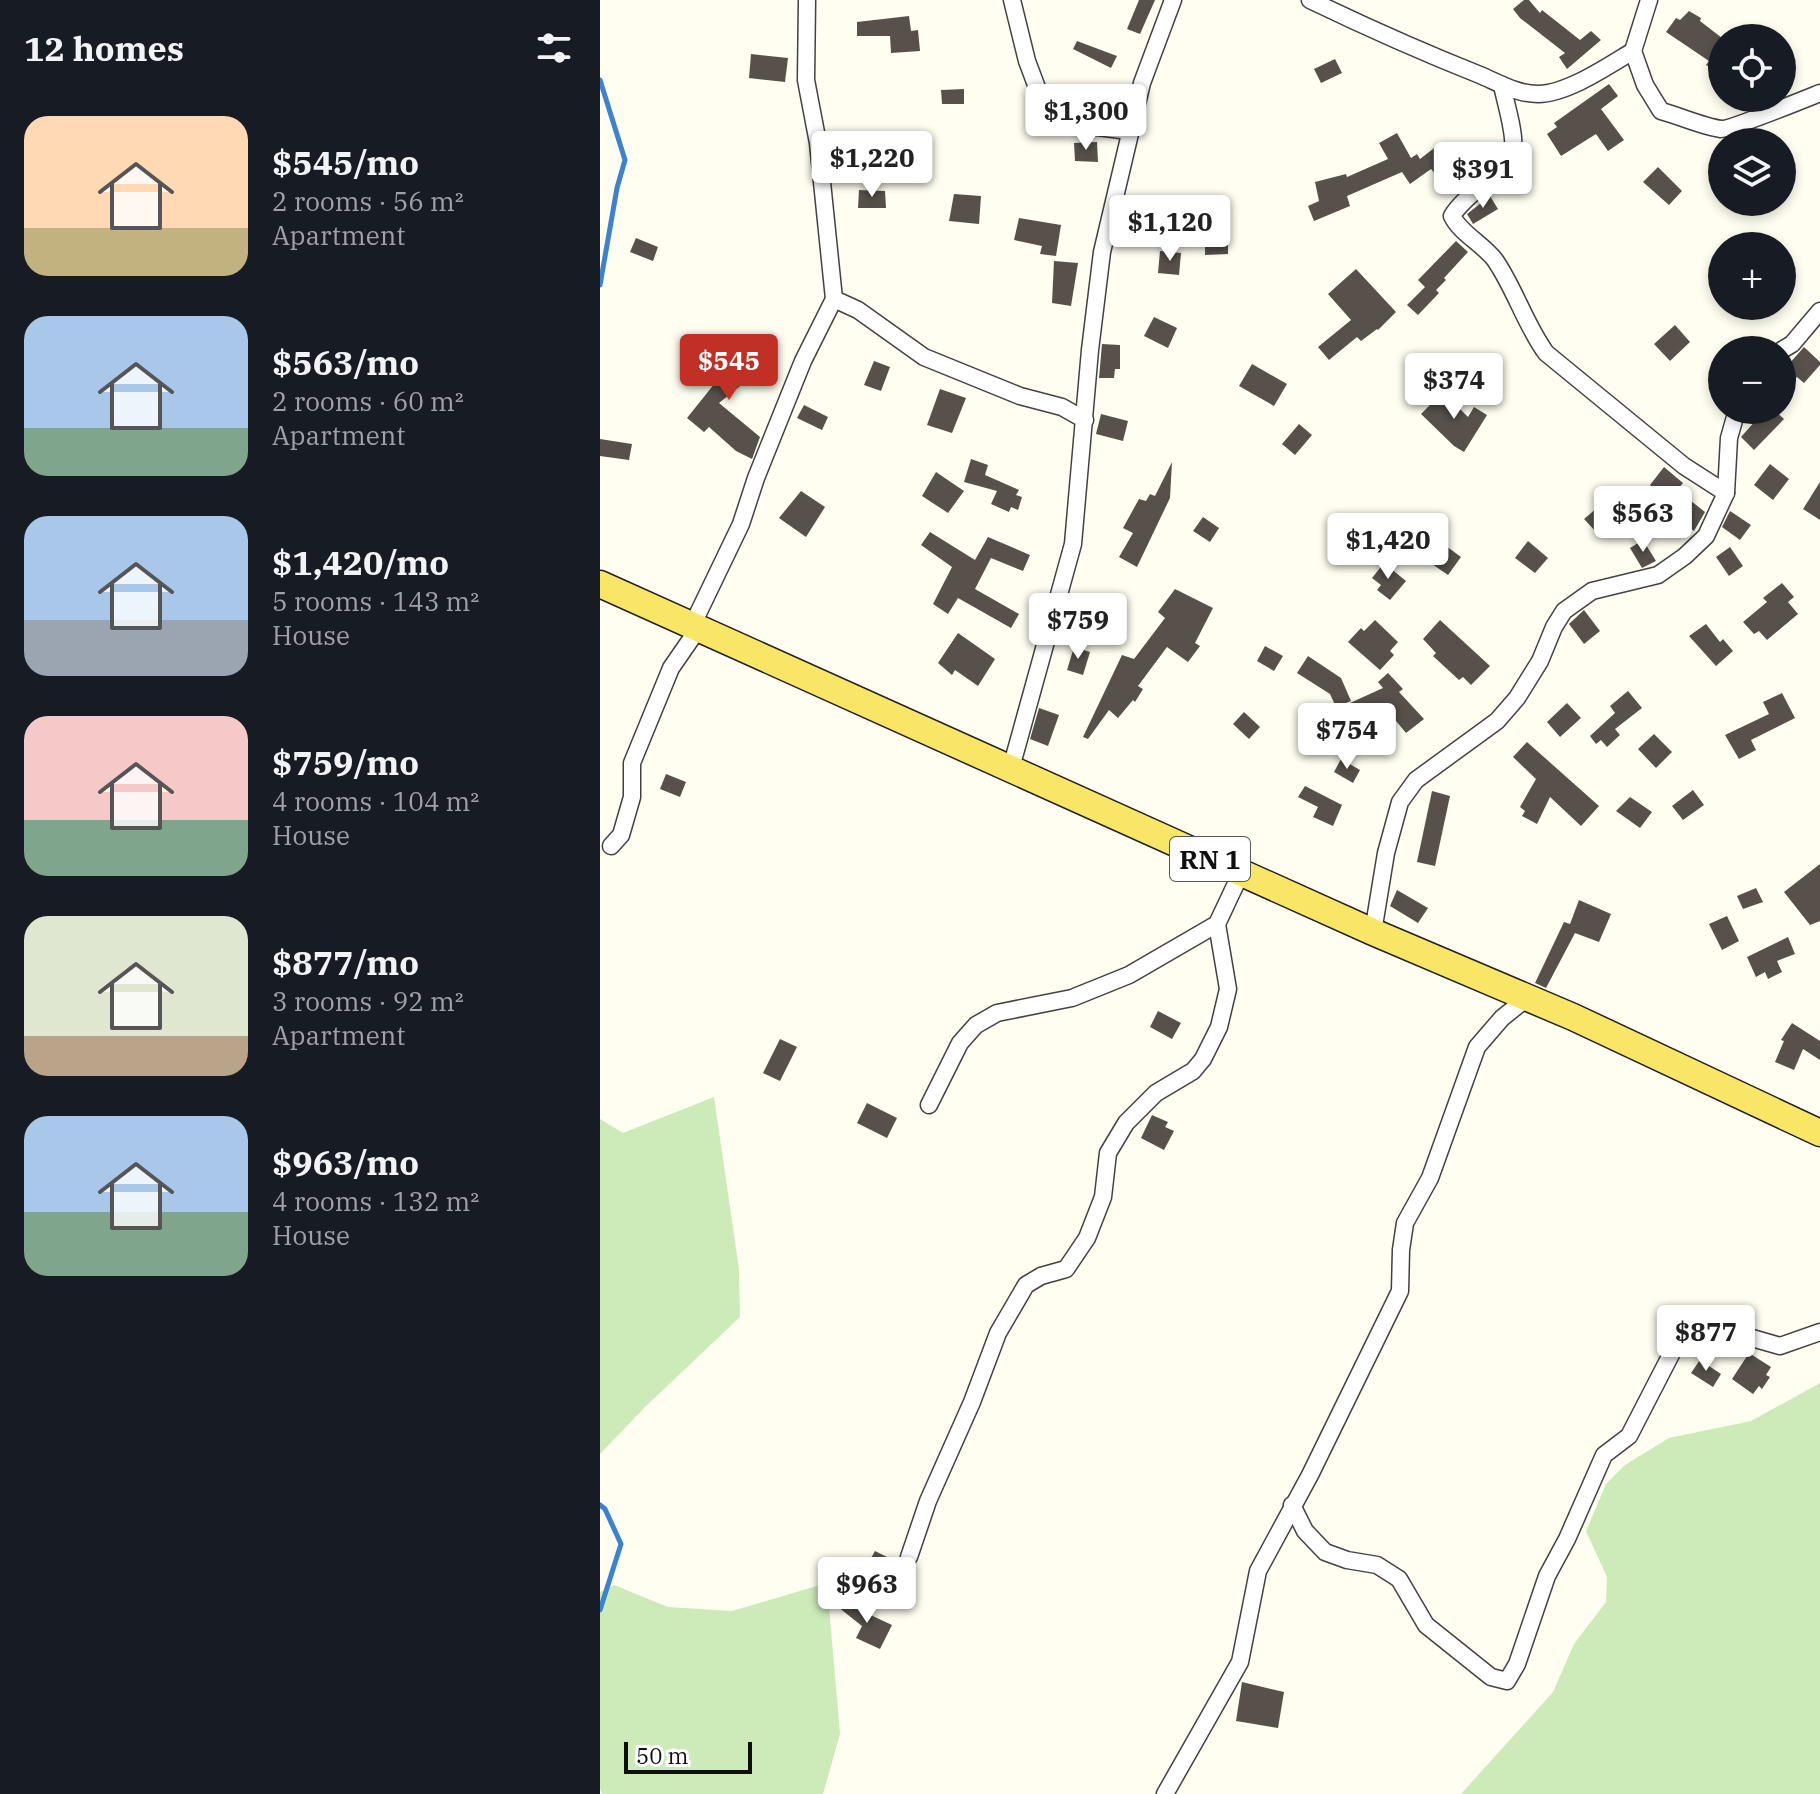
<!DOCTYPE html>
<html lang="en">
<head>
<meta charset="utf-8">
<style>
	:root { --surface:#171b24; --page:#20242c; --text:#f1f3f6; --muted:#9ea1a6; --accent:#c12f25 }
	body { margin:0; font-family:"IBM Plex Serif",serif; background:var(--page); color:var(--text); height:100vh; display:flex; flex-direction:column; font-size:30px; white-space:nowrap }
	* { box-sizing:border-box; margin:0 }
	p { font-size:26px; color:var(--muted) }
	.icon { flex:none; width:44px; height:44px; fill:none; stroke:currentColor; stroke-width:2; stroke-linecap:round; stroke-linejoin:round }
	.map { position:relative; flex:1; overflow:hidden }
	.details { display:flex; flex-direction:column; background:var(--surface); width:600px }
	.details>* { flex:none }
	.tools { position:absolute; left:1108px; top:24px; display:grid; gap:16px }
	.tools a { display:grid; place-items:center; width:88px; height:88px; border-radius:50%; background:var(--surface); box-shadow:0 4px 12px #0003; font-size:40px }
	.scale { position:absolute; left:24px; bottom:20px; width:128px; box-sizing:border-box; padding-left:8px; border:4px solid #0f0f0f; border-top:0; font-size:22px; line-height:28px; white-space:nowrap; color:#0f0f0f; -webkit-text-stroke:6px #fff; paint-order:stroke }
	.price { position:absolute; translate:-50% -68px; padding:0 18px; border-radius:8px; background:#fff; color:#222; font-size:26px; line-height:52px; filter:drop-shadow(0 2px 4px #0008) }
	.price::after { content:''; position:absolute; left:50%; top:48px; width:24px; height:18px; margin-left:-12px; background:inherit; clip-path:polygon(0 0,100% 0,50% 100%) }
	.price.on { background:var(--accent); color:#fff }
	ul { padding:0; list-style:none }
	li { display:flex; align-items:center; gap:24px; height:200px; padding:0 24px }
	li span { display:grid; place-items:center; flex:none; width:224px; height:160px; border-radius:24px; color:#555 }
	li>.icon { margin-inline-start:auto }
	span .icon { width:96px; height:96px; fill:#fffc; stroke-width:1 }
	li b { font-size:34px }
	h2 { display:flex; justify-content:space-between; align-items:center; height:96px; padding:0 24px; font-size:34px }
	main { display:flex; flex:1; min-height:0 }
	.map>svg:first-child { display:block }
</style>
</head>
<body>
<main>
<section class="details">
<h2>12 homes<svg class="icon" aria-label="filters" viewBox="0 0 24 24"><path d="M4 7h16M4 17h16"/><circle cx="9" cy="7" r="2"/><circle cx="15" cy="17" r="2"/></svg></h2>
<ul>
<li><span style="background:linear-gradient(#ffd9b3 70%,#c2b280 0)"><svg class="icon" aria-label="home" viewBox="0 0 24 24"><path d="M3 11l9-7 9 7M6 9v11h12V9"/></svg></span><div><b>$545/mo</b><p>2 rooms · 56 m²</p><p>Apartment</p></div></li>
<li><span style="background:linear-gradient(#a9c7e8 70%,#7fa58c 0)"><svg class="icon" aria-label="home" viewBox="0 0 24 24"><path d="M3 11l9-7 9 7M6 9v11h12V9"/></svg></span><div><b>$563/mo</b><p>2 rooms · 60 m²</p><p>Apartment</p></div></li>
<li><span style="background:linear-gradient(#a9c7e8 65%,#9aa5b1 0)"><svg class="icon" aria-label="home" viewBox="0 0 24 24"><path d="M3 11l9-7 9 7M6 9v11h12V9"/></svg></span><div><b>$1,420/mo</b><p>5 rooms · 143 m²</p><p>House</p></div></li>
<li><span style="background:linear-gradient(#f6c9c9 65%,#7fa58c 0)"><svg class="icon" aria-label="home" viewBox="0 0 24 24"><path d="M3 11l9-7 9 7M6 9v11h12V9"/></svg></span><div><b>$759/mo</b><p>4 rooms · 104 m²</p><p>House</p></div></li>
<li><span style="background:linear-gradient(#dfe7d0 75%,#b9a48a 0)"><svg class="icon" aria-label="home" viewBox="0 0 24 24"><path d="M3 11l9-7 9 7M6 9v11h12V9"/></svg></span><div><b>$877/mo</b><p>3 rooms · 92 m²</p><p>Apartment</p></div></li>
<li><span style="background:linear-gradient(#a9c7e8 60%,#7fa58c 0)"><svg class="icon" aria-label="home" viewBox="0 0 24 24"><path d="M3 11l9-7 9 7M6 9v11h12V9"/></svg></span><div><b>$963/mo</b><p>4 rooms · 132 m²</p><p>House</p></div></li>
</ul>
</section>
<div class="map">
<svg width="1220" height="1794" viewBox="0 0 1220 1794">
	<rect width="100%" height="100%" fill="#fffef1"/>
	<!-- green -->
	<g fill="#cdeab9">
		<path d="M114,1097l25,172 1,48 -95,90 -45,47v-335l23,14z"/>
		<path d="M1220,1383v411h-359l92,-102 21,-48 32,-42 1,-25 -21,-46 20,-47 19,-19 44,-27 82,-17z"/>
		<path d="M227,1583l13,151 -17,60h-221l-2,-5v-197l14,-7 54,22 64,4z"/>
	</g>
	<g fill="none" stroke-linecap="round" stroke-linejoin="round">
		<!-- stream -->
		<g stroke="#3b83ce" stroke-width="5">
			<path d="M0,80l25,80 -8,28 -17,97"/>
			<path d="M0,1505l5,4 16,35 -21,66"/>
		</g>
	</g>
	<!-- building -->
	<g fill="#58514b">
		<path d="M539,0h16l-15,34 -13,-5z"/>
		<path d="M924,0h5l11,13 2,-3 38,30 11,-9 10,9 -34,29 -8,-12 6,-4 -45,-35 -7,-9z"/>
		<path d="M1089,11l12,7 -1,3 22,17v37l-16,-10 3,-4 -43,-29 10,-14 4,2z"/>
		<path d="M309,16l2,15 7,-1 2,21 -29,2 -1,-17h-33v-14z"/>
		<path d="M477,41l40,15 -6,12 -38,-19z"/>
		<path d="M151,54l37,4 -3,24 -36,-4z"/>
		<path d="M735,59l7,14 -21,10 -7,-14z"/>
		<path d="M1009,84l9,12 -17,13 23,31 -16,11 -12,-17 -35,22 -14,-22 10,-7 -3,-4z"/>
		<path d="M364,89v15h-22l-1,-14z"/>
		<path d="M797,133l14,25 6,-4 3,5 22,-17 11,14 7,-6 13,16 -26,22 -16,-19 -21,15 -8,-12 -55,24 3,10 -36,15 -6,-15 11,-5 -4,-19 31,-8 1,3 41,-18 -9,-16z"/>
		<path d="M497,142l1,20 -23,-1 -1,-18z"/>
		<path d="M1058,167l24,24 -13,14 -26,-23z"/>
		<path d="M259,190l26,1 1,17h-28z"/>
		<path d="M354,194l27,2 -2,28 -30,-3z"/>
		<path d="M890,196l8,13 -25,15 -6,-10z"/>
		<path d="M419,218l42,7 -5,31 -16,-2 2,-8 -28,-6z"/>
		<path d="M628,233v21l-23,1v-21z"/>
		<path d="M36,238l22,9 -5,14 -23,-9z"/>
		<path d="M856,241l12,11 -24,26 2,2 -10,10 3,3 -21,22 -11,-10 18,-18 -7,-7z"/>
		<path d="M560,251l21,2 -2,22 -21,-2z"/>
		<path d="M454,261l24,2 -7,43 -19,-3z"/>
		<path d="M756,269l40,43 -18,18 -1,-1 -16,12 -4,-4 -28,23 -11,-13 33,-27 -23,-26z"/>
		<path d="M554,317l23,11 -9,20 -24,-12z"/>
		<path d="M1075,325l15,17 -20,19 -16,-17z"/>
		<path d="M140,343l24,29 -15,13 -4,-3 -26,21 41,34 -8,22 -16,-8 -27,-24 -5,5 -17,-14 32,-40 -7,-9z"/>
		<path d="M502,344l18,1v24h-5l-1,9h-15z"/>
		<path d="M1204,347l16,15v3l-16,18 -7,-6 -15,16v-21z"/>
		<path d="M274,361l16,6 -9,24 -17,-6z"/>
		<path d="M652,364l35,20 -13,22 -35,-20z"/>
		<path d="M340,389l26,9 -14,35 -25,-8z"/>
		<path d="M843,392l25,25 6,-10 13,8 -23,37 -10,-6 -33,-32z"/>
		<path d="M204,405l24,12 -6,13 -25,-12z"/>
		<path d="M1165,410h9l10,9 -30,31 -13,-13z"/>
		<path d="M501,414l27,7 -5,20 -27,-7z"/>
		<path d="M699,424l13,11 -17,20 -13,-11z"/>
		<path d="M0,439l32,5 -3,16 -29,-4z"/>
		<path d="M371,459l17,6 -3,10 34,15 -3,5 6,2 -4,13 -7,-3 -2,5 -18,-8 6,-13 -33,-9z"/>
		<path d="M572,462l-2,36 -33,69 -18,-10 14,-24 -10,-5 16,-29 7,2 4,-7 5,2z"/>
		<path d="M1170,464l19,15 -16,21 -19,-15z"/>
		<path d="M1064,467l19,16 -6,7 28,22 -11,19 -27,-21 -33,20 -11,-17 35,-21 -8,-7z"/>
		<path d="M336,472l28,19 -16,22 -26,-17z"/>
		<path d="M1220,482v38l-17,-11z"/>
		<path d="M201,491l24,16 -19,30 -27,-19z"/>
		<path d="M997,508l14,15 -13,11 -14,-15z"/>
		<path d="M1130,511l21,14 -11,15 -18,-13z"/>
		<path d="M603,517l16,11 -9,14 -17,-11z"/>
		<path d="M330,532l45,28 13,-23 42,18 -7,16 -32,-13 -16,31 44,25 -8,14 -53,-30 -10,16 -15,-10 19,-37 -31,-22z"/>
		<path d="M1043,540l13,21 -14,7 -12,-20z"/>
		<path d="M928,541l20,17 -13,15 -20,-15z"/>
		<path d="M842,543l19,14 -13,18 -19,-13z"/>
		<path d="M1130,547l13,19 -14,10 -13,-19z"/>
		<path d="M784,563l22,18 -16,19 -13,-10 4,-5 -9,-7z"/>
		<path d="M1182,583l12,14 -6,5 10,12 -31,26 -8,-9 -5,3 -11,-12 24,-20 -4,-4z"/>
		<path d="M575,589l38,19 -18,35 5,3 -12,16 -21,-15 -29,39 5,3 -8,13 -2,-2 -15,18 -9,-8 -21,29 -5,-2 39,-82 12,4 31,-41 -7,-6z"/>
		<path d="M984,610l16,21 -16,13 -15,-20z"/>
		<path d="M775,620l23,22 -8,9 4,4 -14,15 -32,-28 13,-14 3,3z"/>
		<path d="M840,620l50,46 -19,19 -8,-8 -4,3 -26,-24 3,-3 -13,-14z"/>
		<path d="M1106,624l14,18 3,-3 10,12 -17,15 -27,-30z"/>
		<path d="M358,633l37,26 -17,27 -23,-16 -3,5 -14,-12z"/>
		<path d="M665,646l18,10 -9,15 -17,-10z"/>
		<path d="M474,647l16,5 -7,23 -16,-5z"/>
		<path d="M708,656l33,22 10,23 -15,6 -6,-13 -33,-21z"/>
		<path d="M788,673l15,16 -4,3 25,27 -18,14 -19,-23 -28,12 -9,-19 33,-15 -5,-6z"/>
		<path d="M1028,691l14,17 -27,21 5,6 -13,12 -6,-7 -5,4 -6,-8 25,-23 -5,-7z"/>
		<path d="M1182,693l13,25 -44,22 5,10 -17,9 -14,-24 44,-21 -6,-12z"/>
		<path d="M967,703l14,15 -21,19 -13,-15z"/>
		<path d="M439,708l20,7 -11,31 -18,-7z"/>
		<path d="M644,712l16,15 -11,12 -16,-15z"/>
		<path d="M1054,734l18,18 -16,16 -18,-19z"/>
		<path d="M927,742l72,64 -18,20 -31,-29 -13,27 -15,-8 3,-5 -5,-4 16,-28 -23,-22z"/>
		<path d="M741,759l19,11 -7,13 -19,-11z"/>
		<path d="M66,774l20,8 -6,15 -20,-8z"/>
		<path d="M705,786l37,19 -9,21 -20,-9 5,-10 -20,-10z"/>
		<path d="M1093,790l11,15 -21,15 -11,-14z"/>
		<path d="M832,791l18,5 -15,70 -18,-4z"/>
		<path d="M1030,797l22,15 -12,16 -24,-17z"/>
		<path d="M1220,864v57l-10,4 -26,-33z"/>
		<path d="M1156,888l7,14 -20,7 -6,-13z"/>
		<path d="M797,890l31,18 -10,15 -28,-17z"/>
		<path d="M979,900l32,14 -12,28 -24,-9 -29,55 -11,-5 29,-61 6,2z"/>
		<path d="M1127,916l12,25 -17,9 -13,-26z"/>
		<path d="M1188,937l7,17 -18,7 5,11 -14,7 -3,-7 -9,5 -9,-20z"/>
		<path d="M558,1011l23,12 -9,16 -22,-12z"/>
		<path d="M1192,1023l28,18v19l-17,-11 -9,21 -19,-8 9,-21 -3,-1z"/>
		<path d="M180,1039l17,8 -17,34 -17,-8z"/>
		<path d="M267,1103l30,15 -10,20 -30,-15z"/>
		<path d="M552,1115l16,7 -3,5 9,4 -10,19 -23,-12z"/>
		<path d="M1149,1353l22,14 -5,8 4,2 -8,12 -3,-3 -6,8 -21,-15z"/>
		<path d="M1100,1360l21,14 -8,13 -22,-14z"/>
		<path d="M275,1551l16,8 -13,24 -16,-9z"/>
		<path d="M236,1599l56,26 -12,24 -24,-11 6,-12 -29,-23z"/>
		<path d="M642,1682l42,10 -6,36 -42,-7z"/>
	</g>
	<g fill="none" stroke-linecap="round" stroke-linejoin="round">
		<!-- street casing -->
		<g stroke="#424242" stroke-width="19">
			<g id="street">
				<path d="M412,0l15,61 18,48 21,14 63,8"/>
				<path d="M710,0c56,27 112,52 170,75 19,8 37,19 58,19 29,0 70,-28 95,-43l12,34 16,26c19,5 40,15 60,18 8,1 84,-30 99,-36"/>
				<path d="M1033,51l16,-51"/>
				<path d="M234,299l24,11 66,47 96,39 42,11 23,13"/>
				<path d="M1182,350l10,-6 28,-33"/>
				<path d="M1126,493l3,-55 8,-28"/>
				<path d="M92,626l49,-102 15,-46 47,-117 31,-62 -16,-156 -12,-63 1,-80"/>
				<path d="M411,768l62,-224 17,-194 12,-98 40,-169 31,-83"/>
				<path d="M11,846l10,-11 11,-38v-34l39,-95 27,-39"/>
				<path d="M773,932l13,-79 14,-51 16,-22 81,-59 20,-23 23,-37 14,-34 10,-16 28,-20 66,-16 27,-19 21,-20 20,-43 -42,-27 -138,-113c-21,-29 -31,-64 -51,-93 -12,-16 -35,-27 -43,-44 14,-24 57,-45 61,-69 2,-15 -8,-46 -11,-62"/>
				<path d="M329,1105l31,-62 16,-18 21,-12 75,-15 57,-23 88,-51 24,-51"/>
				<path d="M692,1505l13,26 20,21 22,8 30,5 22,14 27,46 65,52 16,4 10,-17 30,-88 20,-37 37,-84 25,-19 51,-99 19,-4 53,5 28,8 40,-14"/>
				<path d="M309,1557l19,-56 44,-99 26,-69 28,-48 15,-9 25,-7 21,-31 16,-41 5,-44 18,-30 30,-30 37,-22 10,-12 16,-32 9,-38 -11,-65"/>
				<path d="M565,1794l75,-132 18,-91 52,-96 90,-184 1,-41 4,-27 25,-45 47,-131 25,-29 25,-20"/>
			</g>
		</g>
		<!-- primary casing -->
		<g stroke="#202020" stroke-width="29">
			<path id="primary" d="M0,584l773,348 200,85 247,116"/>
		</g>
		<!-- street -->
		<use href="#street" stroke="#fff" stroke-width="16"/>
		<!-- primary -->
		<use href="#primary" stroke="#f9e666" stroke-width="26"/>
	</g>
	<g text-anchor="middle" dominant-baseline="central" stroke-width="8" stroke-linejoin="round" paint-order="stroke">
		<!-- shield labels -->
		<rect fill="#fff" stroke="#575757" stroke-width="2" x="570" y="837" width="80" height="44" rx="6"/>
		<g font-size="26" font-weight="bold" fill="#0f0f0f">
			<text x="610" y="859">RN 1</text>
		</g>
	</g>
</svg>
<div class="tools">
<a><svg class="icon" aria-label="locate" viewBox="0 0 24 24"><circle cx="12" cy="12" r="6"/><path d="M12 2v4M12 18v4M2 12h4M18 12h4"/></svg></a>
<a><svg class="icon" aria-label="layers" viewBox="0 0 24 24"><path d="M12 4l9 5-9 5-9-5zM3 14l9 5 9-5"/></svg></a>
<a>+</a>
<a>−</a>
</div>
<div class="scale">50 m</div>
<b class="price" style="left:486px;top:152px">$1,300</b>
<b class="price" style="left:272px;top:199px">$1,220</b>
<b class="price" style="left:883px;top:210px">$391</b>
<b class="price" style="left:570px;top:263px">$1,120</b>
<b class="price on" style="left:129px;top:402px">$545</b>
<b class="price" style="left:854px;top:421px">$374</b>
<b class="price" style="left:1043px;top:554px">$563</b>
<b class="price" style="left:788px;top:581px">$1,420</b>
<b class="price" style="left:478px;top:661px">$759</b>
<b class="price" style="left:747px;top:771px">$754</b>
<b class="price" style="left:1106px;top:1373px">$877</b>
<b class="price" style="left:267px;top:1625px">$963</b>
</div>
</main>
</body>
</html>
